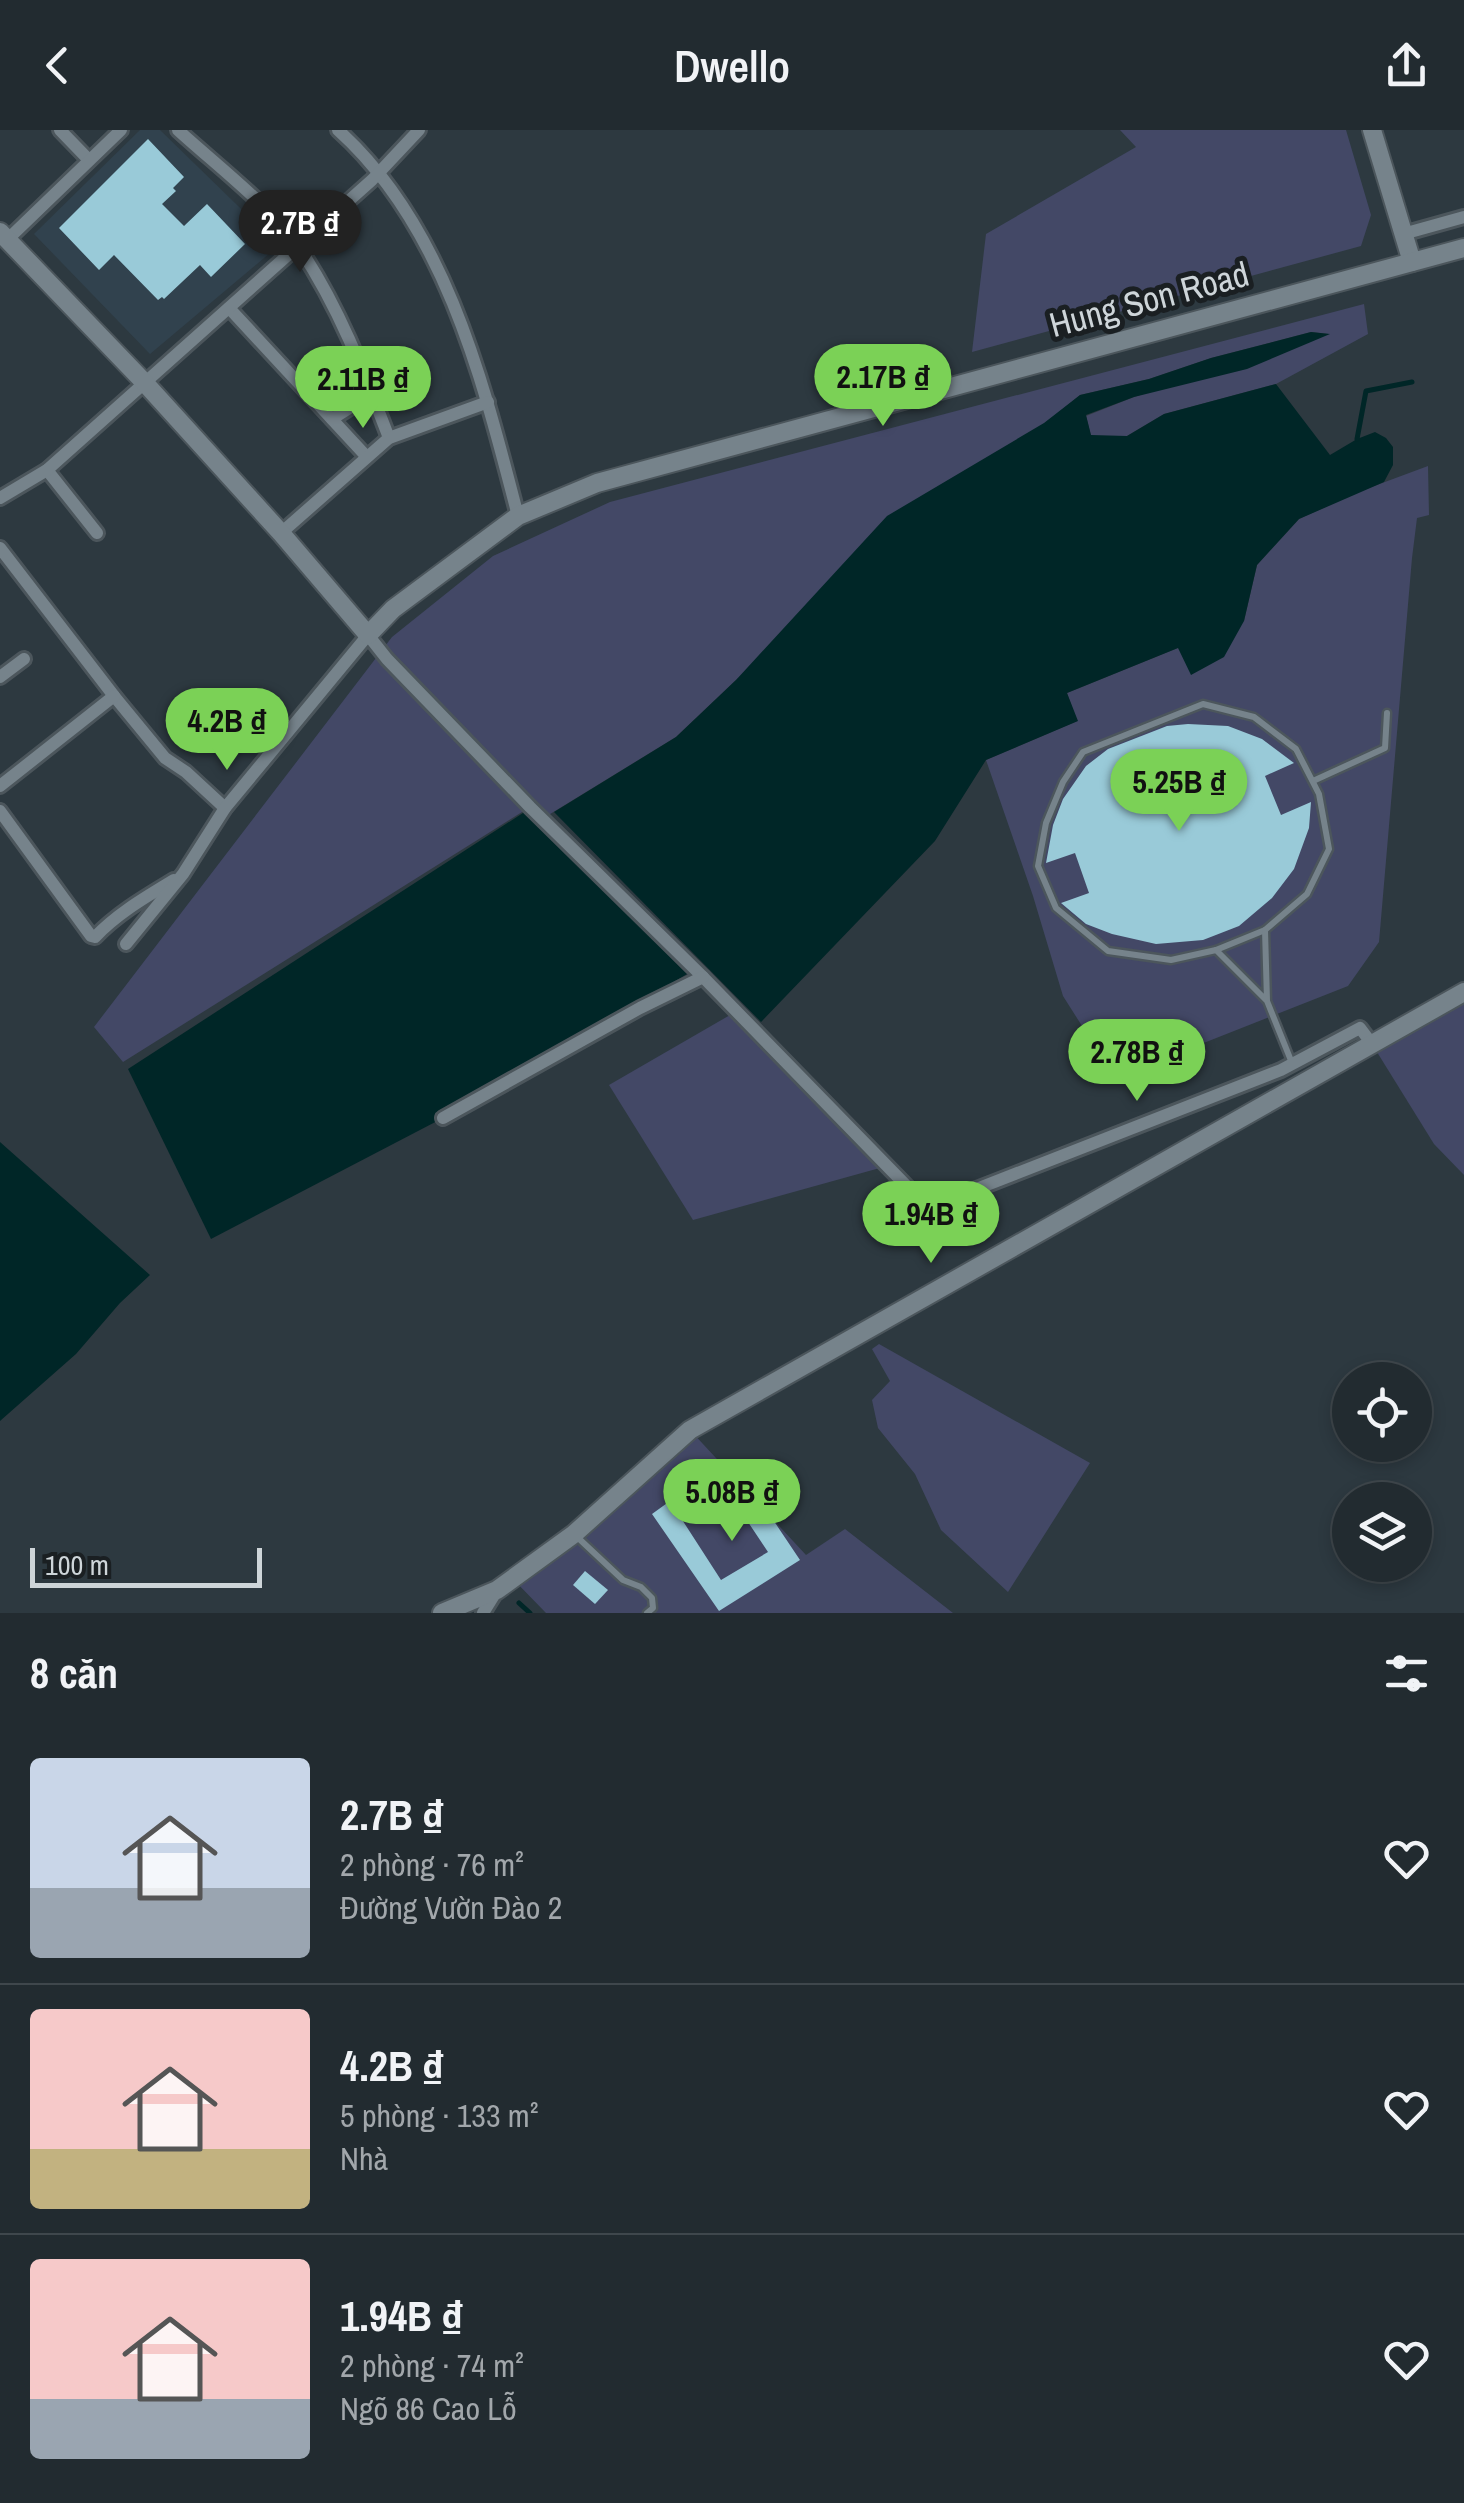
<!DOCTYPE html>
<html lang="vi">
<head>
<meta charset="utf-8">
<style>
	:root { --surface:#222b30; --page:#2e373c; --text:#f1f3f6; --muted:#a2a7ab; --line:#3f474c; --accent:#7bd156 }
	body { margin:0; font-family:"Archivo Narrow",sans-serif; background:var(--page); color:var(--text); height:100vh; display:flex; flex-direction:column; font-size:38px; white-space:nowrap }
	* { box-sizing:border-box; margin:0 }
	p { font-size:32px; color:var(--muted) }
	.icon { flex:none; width:55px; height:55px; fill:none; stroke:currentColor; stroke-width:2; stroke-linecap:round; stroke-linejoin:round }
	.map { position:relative; height:1483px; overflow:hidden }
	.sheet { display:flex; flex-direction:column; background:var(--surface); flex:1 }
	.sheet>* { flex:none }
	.fabs { position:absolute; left:1332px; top:1232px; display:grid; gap:20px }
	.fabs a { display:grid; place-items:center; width:100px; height:100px; border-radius:50%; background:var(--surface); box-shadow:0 5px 15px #0003,0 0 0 2px var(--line); font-size:50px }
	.scale { position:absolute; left:30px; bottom:25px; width:232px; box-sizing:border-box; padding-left:10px; border:5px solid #ced5d9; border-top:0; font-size:28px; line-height:35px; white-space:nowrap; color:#ced5d9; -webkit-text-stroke:8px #1a1f22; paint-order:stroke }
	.price { position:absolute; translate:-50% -85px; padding:0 22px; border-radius:35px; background:var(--accent); color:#111; font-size:32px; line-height:65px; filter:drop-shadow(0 2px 5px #0008) }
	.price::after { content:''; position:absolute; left:50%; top:60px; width:30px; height:22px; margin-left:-15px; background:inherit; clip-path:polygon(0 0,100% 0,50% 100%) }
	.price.on { background:#222; color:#fff }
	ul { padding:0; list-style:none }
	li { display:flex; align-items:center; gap:30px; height:250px; padding:0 30px }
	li+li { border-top:2px solid var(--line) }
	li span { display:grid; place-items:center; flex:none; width:280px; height:200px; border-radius:10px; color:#555 }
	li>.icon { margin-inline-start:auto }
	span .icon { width:120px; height:120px; fill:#fffc; stroke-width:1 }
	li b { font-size:42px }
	h2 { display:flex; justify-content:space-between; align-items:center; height:120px; padding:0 30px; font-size:42px }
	header { display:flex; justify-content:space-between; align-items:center; height:130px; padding:0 30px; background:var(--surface); font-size:45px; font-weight:600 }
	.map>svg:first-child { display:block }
</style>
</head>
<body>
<header><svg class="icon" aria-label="back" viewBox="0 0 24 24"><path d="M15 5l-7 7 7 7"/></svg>Dwello<svg class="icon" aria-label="share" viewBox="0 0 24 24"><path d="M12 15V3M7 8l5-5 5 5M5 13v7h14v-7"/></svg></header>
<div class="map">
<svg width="1464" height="1483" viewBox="0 0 1464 1483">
	<rect width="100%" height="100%" fill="#2d3940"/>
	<!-- built -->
	<path fill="#31424e" d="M140,0h20l111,108 -1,15 -120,101 -116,-120z"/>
	<!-- green -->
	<g fill="#434866">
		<path d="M1120,0h226l25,85 -10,31 -389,106 14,-118 150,-87z"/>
		<path d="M1364,174l4,30 -92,50 -112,30 -37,22h-36l-5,-20 48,-19 194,-63 -17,-2 -100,26 -62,21 -69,16 -344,285 -60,57 -134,82 -12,-12 -407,255 -29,-35 298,-390 101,-81 117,-54z"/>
		<path d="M1428,336l1,49 -12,3 -5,40 -33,384 -31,44 -233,92 -52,-82 -30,-100 -47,-136 91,-39 -10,-28 177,-72 13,-56 42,-46 59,-27z"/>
		<path d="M1464,869v176l-30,-31 -62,-100z"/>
		<path d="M737,881l150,155 -194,54 -84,-135z"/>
		<path d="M879,1214l211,119 -82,129 -67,-62 -26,-56 -37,-46 -6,-28 18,-19 -18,-32z"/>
		<path d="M690,1300l116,125 39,-26 108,84h-407l-34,-35z"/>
	</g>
	<!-- water -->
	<g fill="#002627">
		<path d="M1311,202l19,2 -83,35 -113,28 -48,18 5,20 36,1 37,-22 112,-30 54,71 27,-16 18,-7 11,6 7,9v18l-9,17 -85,37 -42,46 -13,56 -20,36 -33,18 -13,-27 -111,45 11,28 -92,39 -51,81 -174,181 -207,-210 122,-75 60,-57 151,-164 157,-93 36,-28 69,-16 62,-21z"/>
		<path d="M526,681l161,163 -244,144 -232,121 -83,-170z"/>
		<path d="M0,1012l150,133 -30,28 -44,51 -76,67z"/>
	</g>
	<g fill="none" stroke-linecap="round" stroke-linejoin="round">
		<!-- stream -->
		<g stroke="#002627" stroke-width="5">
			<path d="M1357,309l9,-48 46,-9"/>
			<path d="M519,1473l11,10"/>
		</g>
	</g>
	<!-- building -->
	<g fill="#99cad8">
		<path d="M148,9l36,38 -11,11 3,3 -14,13 22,22 23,-22 38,40 -34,33 -11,-12 -36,34 -2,-2 -4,3 -44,-45 -15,15 -40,-42z"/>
		<path d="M1188,594l40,2 34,13 32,24 -29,13 16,39 30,-13 -2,26 -15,41 -22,29 -33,28 -36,14 -47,4 -44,-10 -26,-10 -25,-21 28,-10 -14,-40 -29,10 7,-38 10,-26 23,-33 22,-17 59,-23z"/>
		<path d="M735,1333l65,97 -81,51 -67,-97 18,-13 51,79 47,-28 -52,-78z"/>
		<path d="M585,1441l23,19 -13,14 -22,-19z"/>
	</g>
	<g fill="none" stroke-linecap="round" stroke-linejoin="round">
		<!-- lane casing -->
		<g stroke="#4c565c" stroke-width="11">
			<g id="lane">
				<path d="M1313,651l72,-33 2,-35"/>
				<path d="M1216,820l49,-20"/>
				<path d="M1267,871l-51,-51 -45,10 -63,-9 -52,-43 -18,-42 8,-43 17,-41 20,-30 120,-48 51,13 42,32 23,45 10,55 -22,45 -42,36 2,71 25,62"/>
				<path d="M575,1405l48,45 18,7 11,11 1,10 -6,5"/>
			</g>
		</g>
		<!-- street casing -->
		<g stroke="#4c565c" stroke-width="18">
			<g id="street">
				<path d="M60,0l29,30"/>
				<path d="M178,0c37,34 95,78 122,119 39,58 64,124 89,189"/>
				<path d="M338,0c107,96 145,251 180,386"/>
				<path d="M1403,104l61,-17"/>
				<path d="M7,110l114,-110"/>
				<path d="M229,178l137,148"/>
				<path d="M332,289l40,-25"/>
				<path d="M47,340l50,63"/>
				<path d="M0,368l47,-28 325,-290 47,-50"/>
				<path d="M281,403l108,-95 99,-36"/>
				<path d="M0,418l114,148 51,62 21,14 39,36"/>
				<path d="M0,547l24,-18"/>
				<path d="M0,656l114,-90"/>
				<path d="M0,681l91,125 4,1c23,-24 51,-40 79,-57"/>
				<path d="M126,814l57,-70 42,-66 143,-173 19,24 143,148 173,170 225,231 353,-138 79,-42 12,16"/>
				<path d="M443,988l197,-110 63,-31"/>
				<path d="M483,1483l13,-21"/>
			</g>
		</g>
		<!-- secondary casing -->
		<g stroke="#4c565c" stroke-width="22">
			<g id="secondary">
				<path d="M1372,0l40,132"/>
				<path d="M0,102l144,150 137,151 87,102 25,-26 125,-93 79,-33 867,-235"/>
				<path d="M442,1483l55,-23 77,-56 116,-104 774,-438"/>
			</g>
		</g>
		<!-- lane -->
		<use href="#lane" stroke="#76838b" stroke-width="6"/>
		<!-- street -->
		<use href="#street" stroke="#76838b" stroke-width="12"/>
		<!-- secondary -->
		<use href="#secondary" stroke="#76838b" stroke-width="18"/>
	</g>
	<g text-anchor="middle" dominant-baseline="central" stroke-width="10" stroke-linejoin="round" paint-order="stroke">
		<!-- street labels -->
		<g font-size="35" fill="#ced5d9" stroke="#1a1f22">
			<text transform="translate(1149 169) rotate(-15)">Hung Son Road</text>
		</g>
	</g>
</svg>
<div class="fabs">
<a><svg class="icon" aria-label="locate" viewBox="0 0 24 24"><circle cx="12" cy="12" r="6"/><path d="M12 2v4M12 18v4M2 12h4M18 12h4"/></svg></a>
<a><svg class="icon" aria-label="layers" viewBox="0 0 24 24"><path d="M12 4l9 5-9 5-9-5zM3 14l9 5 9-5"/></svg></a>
</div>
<div class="scale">100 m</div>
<b class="price on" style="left:300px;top:145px">2.7B ₫</b>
<b class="price" style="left:883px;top:299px">2.17B ₫</b>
<b class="price" style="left:363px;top:301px">2.11B ₫</b>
<b class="price" style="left:227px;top:643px">4.2B ₫</b>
<b class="price" style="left:1179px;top:704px">5.25B ₫</b>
<b class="price" style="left:1137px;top:974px">2.78B ₫</b>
<b class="price" style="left:931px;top:1136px">1.94B ₫</b>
<b class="price" style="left:732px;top:1414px">5.08B ₫</b>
</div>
<section class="sheet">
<h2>8 căn<svg class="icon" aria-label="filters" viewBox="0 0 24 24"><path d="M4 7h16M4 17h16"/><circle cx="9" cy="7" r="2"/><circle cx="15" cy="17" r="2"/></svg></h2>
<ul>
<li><span style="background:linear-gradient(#c9d6e8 65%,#9aa5b1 0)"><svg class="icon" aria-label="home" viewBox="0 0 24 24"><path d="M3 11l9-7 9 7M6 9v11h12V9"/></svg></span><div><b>2.7B ₫</b><p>2 phòng · 76 m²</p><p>Đường Vườn Đào 2</p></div><svg class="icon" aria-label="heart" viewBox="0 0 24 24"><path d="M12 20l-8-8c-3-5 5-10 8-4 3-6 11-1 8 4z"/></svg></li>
<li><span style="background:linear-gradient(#f6c9c9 70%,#c2b280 0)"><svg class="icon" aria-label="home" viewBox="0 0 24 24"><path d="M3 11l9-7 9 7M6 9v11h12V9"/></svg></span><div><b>4.2B ₫</b><p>5 phòng · 133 m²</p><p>Nhà</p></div><svg class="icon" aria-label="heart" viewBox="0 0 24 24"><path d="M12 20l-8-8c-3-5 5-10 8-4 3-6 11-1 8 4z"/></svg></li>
<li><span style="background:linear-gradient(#f6c9c9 70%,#9aa5b1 0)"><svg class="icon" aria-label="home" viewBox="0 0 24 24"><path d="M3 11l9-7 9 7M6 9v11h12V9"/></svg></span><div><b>1.94B ₫</b><p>2 phòng · 74 m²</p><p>Ngõ 86 Cao Lỗ</p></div><svg class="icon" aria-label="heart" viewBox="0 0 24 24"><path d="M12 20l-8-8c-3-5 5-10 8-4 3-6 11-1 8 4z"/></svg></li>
</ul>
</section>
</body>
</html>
